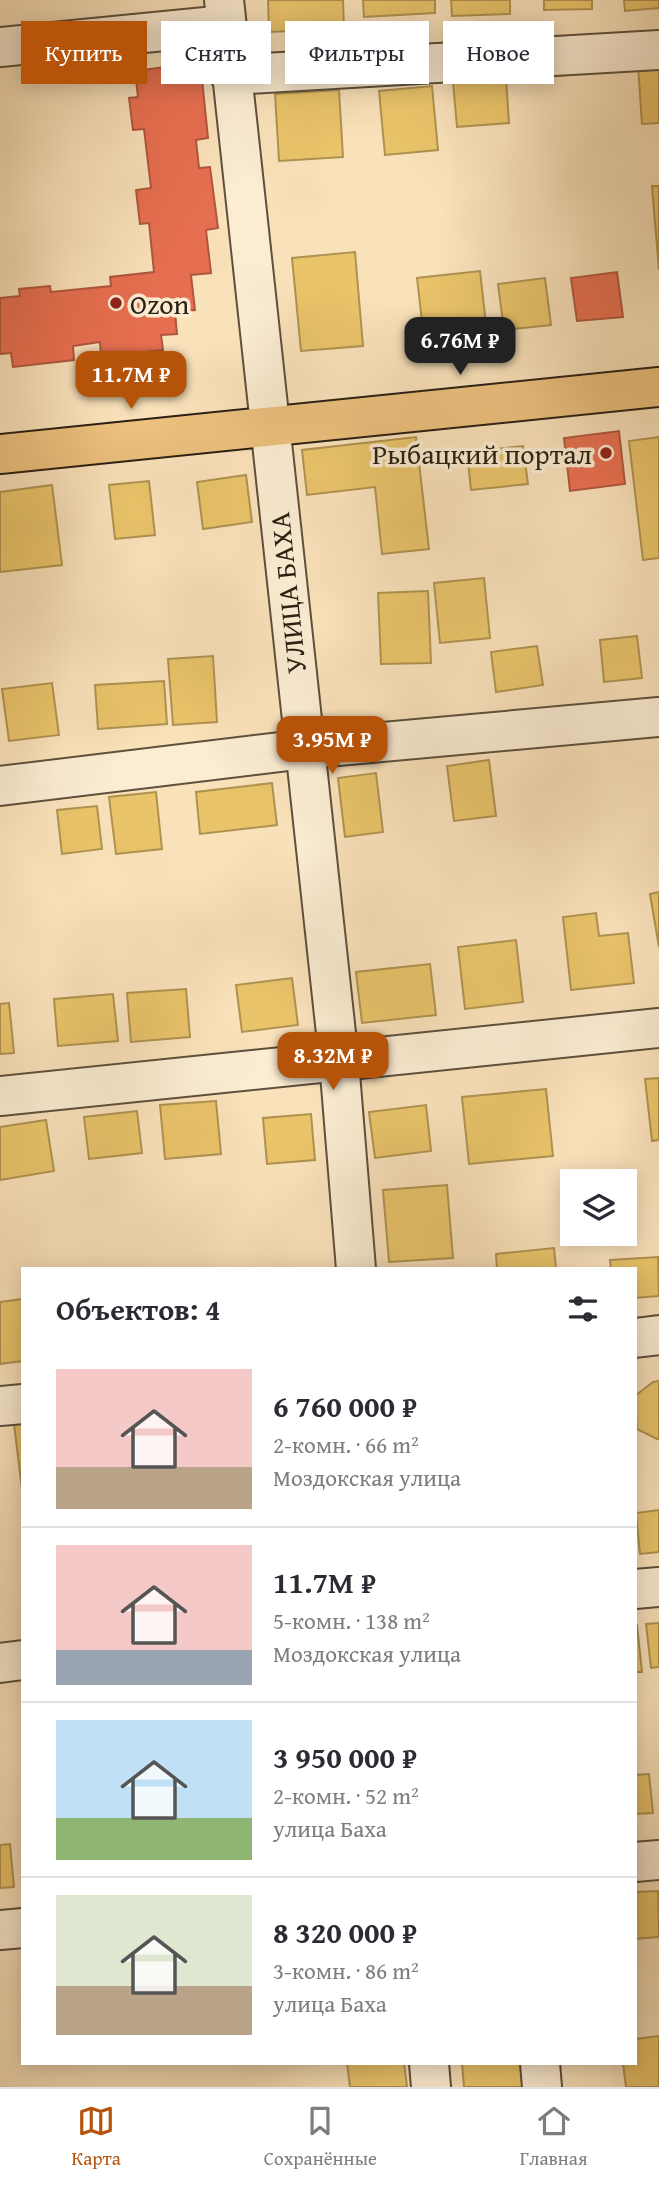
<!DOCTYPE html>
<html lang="ru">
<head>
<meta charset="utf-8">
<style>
	:root { --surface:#fff; --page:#f7f7f7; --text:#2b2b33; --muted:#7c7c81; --line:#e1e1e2; --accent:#b45309 }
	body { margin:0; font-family:"Gentium Book Plus",serif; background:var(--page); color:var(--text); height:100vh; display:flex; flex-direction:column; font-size:26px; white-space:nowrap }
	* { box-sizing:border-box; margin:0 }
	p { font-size:23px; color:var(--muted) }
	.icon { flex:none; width:38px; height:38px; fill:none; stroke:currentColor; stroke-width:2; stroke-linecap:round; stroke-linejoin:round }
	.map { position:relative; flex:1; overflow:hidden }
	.side { position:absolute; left:21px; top:1267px; width:616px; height:798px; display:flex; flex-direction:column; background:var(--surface); border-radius:0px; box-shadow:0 4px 18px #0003 }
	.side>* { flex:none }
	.top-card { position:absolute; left:21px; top:21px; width:618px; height:63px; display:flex; gap:14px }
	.fabs { position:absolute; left:560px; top:1169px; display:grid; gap:14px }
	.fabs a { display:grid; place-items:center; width:77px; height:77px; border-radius:0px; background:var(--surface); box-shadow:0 4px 18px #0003; font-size:35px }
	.price { position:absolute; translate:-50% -60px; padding:0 16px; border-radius:14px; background:var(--accent); color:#fff; font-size:23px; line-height:46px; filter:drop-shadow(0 2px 4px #0008) }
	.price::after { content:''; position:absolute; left:50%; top:42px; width:21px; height:16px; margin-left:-10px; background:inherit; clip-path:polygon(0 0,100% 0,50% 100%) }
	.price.current { background:#222; color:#fff }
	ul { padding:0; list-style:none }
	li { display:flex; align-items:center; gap:21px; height:175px; padding:0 35px }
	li+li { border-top:2px solid var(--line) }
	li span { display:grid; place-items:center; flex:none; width:196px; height:140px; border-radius:0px; color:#555 }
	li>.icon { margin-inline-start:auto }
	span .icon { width:84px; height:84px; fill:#fffc; stroke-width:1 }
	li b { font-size:30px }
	h2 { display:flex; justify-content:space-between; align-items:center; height:84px; padding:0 35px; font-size:30px }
	.tag { padding:0 24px; border-radius:0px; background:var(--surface); box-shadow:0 4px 18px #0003; font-size:24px; line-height:63px }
	.tag.current { background:var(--accent); color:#fff }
	.tabs { display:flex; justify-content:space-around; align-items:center; height:98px; border-top:2px solid var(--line); background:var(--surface); font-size:19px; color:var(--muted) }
	.tabs a { display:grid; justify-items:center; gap:4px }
	.tabs .current { color:var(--accent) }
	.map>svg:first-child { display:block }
</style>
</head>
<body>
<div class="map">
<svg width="659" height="2087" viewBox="0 0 659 2087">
	<rect width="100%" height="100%" fill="#f9e1ba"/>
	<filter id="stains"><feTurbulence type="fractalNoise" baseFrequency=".00286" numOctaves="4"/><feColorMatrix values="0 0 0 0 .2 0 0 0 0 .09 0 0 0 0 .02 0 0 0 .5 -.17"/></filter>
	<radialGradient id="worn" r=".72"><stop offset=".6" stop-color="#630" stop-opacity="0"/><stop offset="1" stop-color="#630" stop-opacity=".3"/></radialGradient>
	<!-- homes -->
	<g fill="#e9c46a" stroke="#af9250" stroke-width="2">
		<path d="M268,0h75l1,29 -75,3z"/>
		<path d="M363,0h72v13l-71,4z"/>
		<path d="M451,0h59v14l-58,2z"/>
		<path d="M544,0h48v9l-48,1z"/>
		<path d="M624,0h35v8l-34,3z"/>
		<path d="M659,65v58l-17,1 -4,-58z"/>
		<path d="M506,78l3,45 -52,4 -4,-45z"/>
		<path d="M432,86l6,64 -53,5 -6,-64z"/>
		<path d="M339,90l4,67 -64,4 -4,-67z"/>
		<path d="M652,186h7v84z"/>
		<path d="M355,252l8,94 -62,5 -9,-93z"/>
		<path d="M480,271l7,62 -63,6 -7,-61z"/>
		<path d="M545,278l6,47 -47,5 -6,-46z"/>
		<path d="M416,437l13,112 -47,5 -7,-67 -68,8 -5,-45z"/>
		<path d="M659,437v121l-16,2 -14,-119z"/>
		<path d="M523,446l5,38 -57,6 -4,-38z"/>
		<path d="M246,475l6,47 -49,7 -6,-47z"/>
		<path d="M149,481l6,54 -40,4 -6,-54z"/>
		<path d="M52,485l10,80 -62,7v-80z"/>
		<path d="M484,578l6,60 -50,5 -6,-60z"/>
		<path d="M428,591l3,72 -50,1 -3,-71z"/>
		<path d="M637,636l5,42 -38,4 -4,-42z"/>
		<path d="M537,646l6,39 -47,7 -5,-40z"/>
		<path d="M213,656l4,66 -44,3 -5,-66z"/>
		<path d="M164,681l3,43 -69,5 -3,-44z"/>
		<path d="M52,683l7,52 -50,6 -7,-52z"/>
		<path d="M489,760l7,56 -42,5 -7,-55z"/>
		<path d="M376,773l7,59 -38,5 -7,-59z"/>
		<path d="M272,783l5,42 -77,9 -4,-42z"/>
		<path d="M156,792l6,57 -46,5 -7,-57z"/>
		<path d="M97,806l5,43 -40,5 -5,-44z"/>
		<path d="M659,892v55l-9,-53z"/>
		<path d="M596,913l3,23 29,-3 6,50 -63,7 -8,-73z"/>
		<path d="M516,940l7,62 -58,7 -7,-62z"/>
		<path d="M430,964l6,51 -74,8 -6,-51z"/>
		<path d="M292,978l6,47 -56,7 -6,-47z"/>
		<path d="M186,989l4,48 -59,5 -4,-49z"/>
		<path d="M113,994l5,47 -60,5 -4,-47z"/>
		<path d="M9,1003l5,50 -14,1v-50z"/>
		<path d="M659,1078v62l-7,1 -7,-62z"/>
		<path d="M546,1089l7,67 -84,8 -7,-67z"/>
		<path d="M216,1101l5,53 -56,5 -5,-54z"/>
		<path d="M426,1105l5,46 -56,7 -6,-46z"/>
		<path d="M137,1111l5,42 -53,6 -5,-42z"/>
		<path d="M311,1114l4,46 -48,4 -4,-46z"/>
		<path d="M46,1120l8,51 -54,9v-53z"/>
		<path d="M447,1185l6,73 -64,4 -6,-72z"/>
		<path d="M554,1248l2,21h-59l-1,-15z"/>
		<path d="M658,1257l1,39 -24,2v-29h-24l-1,-9z"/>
		<path d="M23,1299v62l-23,3v-62z"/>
		<path d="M659,1381v58h-2l-20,-10 -2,-33 18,-14z"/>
		<path d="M23,1423v66h-1l-8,-65z"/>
		<path d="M659,1510v42l-19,2 -4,-41z"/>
		<path d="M659,1623v44l-8,1 -5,-44z"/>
		<path d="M637,1625l5,47h-7v-46z"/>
		<path d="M649,1774l4,39 -18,1v-39z"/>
		<path d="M10,1844l4,43 -14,1v-43z"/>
		<path d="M658,1891l1,46 -24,2v-47z"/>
		<path d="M659,2036v51h-33l-3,-24h12v-24z"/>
		<path d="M347,2063h57l3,24h-57z"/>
		<path d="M462,2063h69l2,24h-69z"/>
	</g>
	<!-- shops -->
	<g fill="#e76f51" stroke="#ae573e" stroke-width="2">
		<path d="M187,64l2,16 13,-1 6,59 -12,2 3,28 11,-1 8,61 -12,2 5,43 -20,2 4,35 -20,2 2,22 -16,1 2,15 -62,7 -1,-15 -27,4 1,14 -61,7 -2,-14 -11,1v-56l20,-2 -1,-7 31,-3 1,6 60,-6 -1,-9 44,-5 -5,-49 -9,1 -4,-34 15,-2 -7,-59 -11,1 -4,-32 9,-1 -3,-26z"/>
		<path d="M617,272l6,45 -46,4 -6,-43z"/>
		<path d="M619,431l6,53 -55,7 -6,-53z"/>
	</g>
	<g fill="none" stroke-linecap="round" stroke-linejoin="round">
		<!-- minor casing -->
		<g stroke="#5d503c" stroke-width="42">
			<g id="minor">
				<path d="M224,0l115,1061 17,208"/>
				<path d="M0,47l226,-22"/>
				<path d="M230,75l429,-25"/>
				<path d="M0,786l305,-37 354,-32"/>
				<path d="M0,1096l659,-68"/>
				<path d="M635,1338l24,-3"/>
				<path d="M0,1406l23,-2"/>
				<path d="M635,1589l24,-2"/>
				<path d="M0,1663l23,-3"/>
				<path d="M635,1862l24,-2"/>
				<path d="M0,1930l23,-2"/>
				<path d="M429,2063l2,24"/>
				<path d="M540,2063l2,24"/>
			</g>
		</g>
		<!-- major casing -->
		<g stroke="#291f12" stroke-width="42">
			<path id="major" d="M0,454l659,-67"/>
		</g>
		<!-- minor -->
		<use href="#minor" stroke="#fbecd2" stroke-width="38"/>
		<!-- major -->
		<use href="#major" stroke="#ecc07d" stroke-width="38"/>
	</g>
	<!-- markers -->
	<g fill="#8f2418" stroke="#fbecd2" stroke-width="2.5">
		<circle cx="116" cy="303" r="7"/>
		<circle cx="606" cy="453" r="7"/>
	</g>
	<g text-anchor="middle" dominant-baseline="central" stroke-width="7" stroke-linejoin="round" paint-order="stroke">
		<!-- poi labels -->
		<g font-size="28" fill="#291f12" stroke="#fbecd2" text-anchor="start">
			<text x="130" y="303">Ozon</text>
			<text x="592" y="453" text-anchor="end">Рыбацкий портал</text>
		</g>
		<!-- street labels -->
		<g font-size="28" fill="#291f12" stroke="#fbecd2">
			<text transform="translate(287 593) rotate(-96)">УЛИЦА БАХА</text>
		</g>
	</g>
	<rect width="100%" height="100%" filter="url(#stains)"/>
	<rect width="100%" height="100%" fill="url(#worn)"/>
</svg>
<div class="fabs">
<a><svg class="icon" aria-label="layers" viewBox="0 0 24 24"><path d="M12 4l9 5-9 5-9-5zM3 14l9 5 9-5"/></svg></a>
</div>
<b class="price current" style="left:460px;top:377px">6.76M ₽</b>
<b class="price" style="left:131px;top:411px">11.7M ₽</b>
<b class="price" style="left:332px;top:776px">3.95M ₽</b>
<b class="price" style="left:333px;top:1092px">8.32M ₽</b>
<div class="top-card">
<a class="tag current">Купить</a>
<a class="tag">Снять</a>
<a class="tag">Фильтры</a>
<a class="tag">Новое</a>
</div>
<section class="side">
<h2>Объектов: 4<svg class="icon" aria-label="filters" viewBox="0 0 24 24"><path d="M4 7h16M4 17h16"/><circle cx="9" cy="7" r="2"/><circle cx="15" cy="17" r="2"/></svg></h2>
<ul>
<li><span style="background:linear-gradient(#f6c9c9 70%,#b9a48a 0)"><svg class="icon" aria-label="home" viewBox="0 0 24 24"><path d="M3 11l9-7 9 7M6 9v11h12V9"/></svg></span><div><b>6 760 000 ₽</b><p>2-комн. · 66 m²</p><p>Моздокская улица</p></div></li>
<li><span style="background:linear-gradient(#f6c9c9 75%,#9aa5b1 0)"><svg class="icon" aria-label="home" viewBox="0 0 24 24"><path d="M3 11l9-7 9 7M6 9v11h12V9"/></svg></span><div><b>11.7M ₽</b><p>5-комн. · 138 m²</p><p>Моздокская улица</p></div></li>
<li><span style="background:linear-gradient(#bfe0f5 70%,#8fb573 0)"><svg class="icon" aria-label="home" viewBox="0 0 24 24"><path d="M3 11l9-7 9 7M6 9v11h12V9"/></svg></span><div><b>3 950 000 ₽</b><p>2-комн. · 52 m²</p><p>улица Баха</p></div></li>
<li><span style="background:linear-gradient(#dfe7d0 65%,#b9a48a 0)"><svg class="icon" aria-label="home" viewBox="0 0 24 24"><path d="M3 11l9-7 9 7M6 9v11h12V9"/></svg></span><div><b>8 320 000 ₽</b><p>3-комн. · 86 m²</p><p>улица Баха</p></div></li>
</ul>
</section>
</div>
<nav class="tabs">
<a class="current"><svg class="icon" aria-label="map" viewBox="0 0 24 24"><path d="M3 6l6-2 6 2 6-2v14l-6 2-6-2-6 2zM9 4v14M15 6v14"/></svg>Карта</a>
<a><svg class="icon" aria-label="saved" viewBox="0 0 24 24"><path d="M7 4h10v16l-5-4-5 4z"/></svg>Сохранённые</a>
<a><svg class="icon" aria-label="home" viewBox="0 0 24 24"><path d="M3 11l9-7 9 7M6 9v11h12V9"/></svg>Главная</a>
</nav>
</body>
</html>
